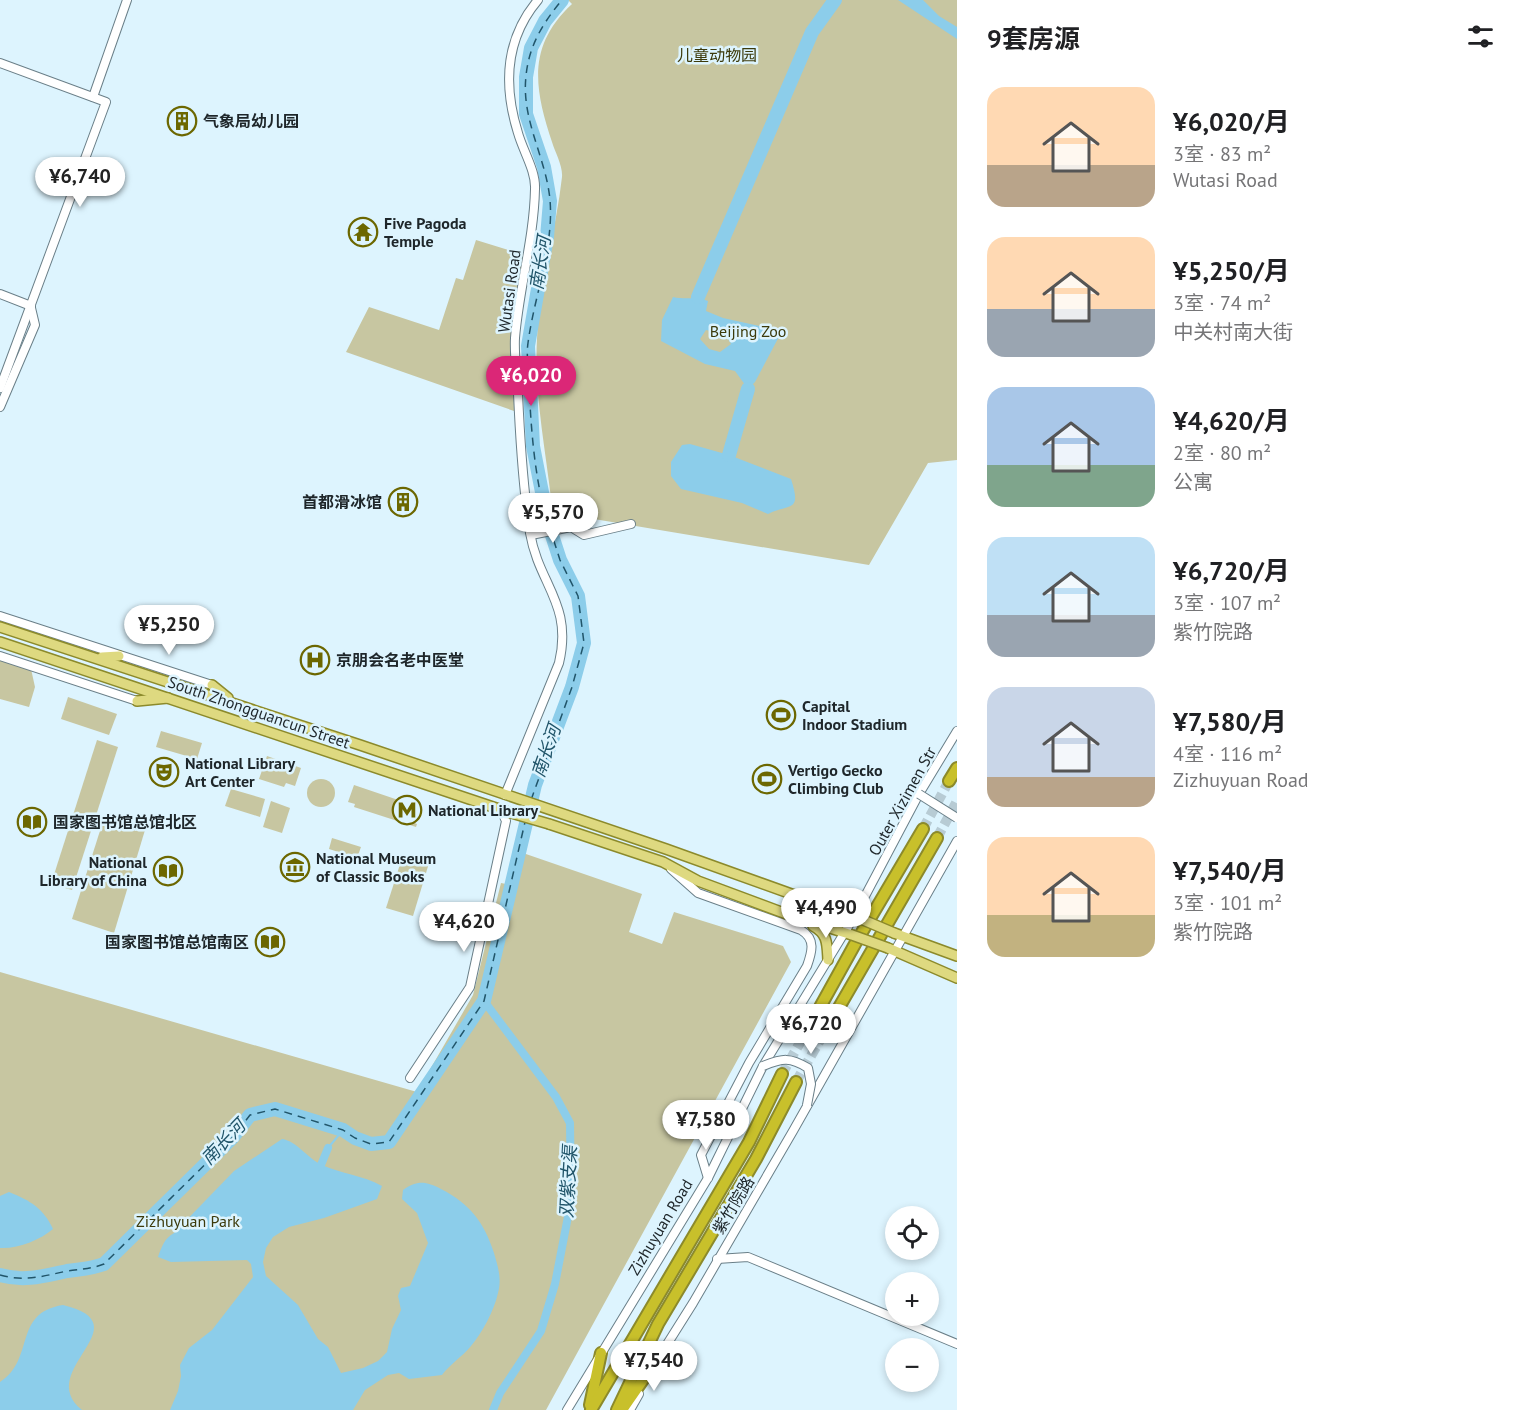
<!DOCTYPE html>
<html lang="zh">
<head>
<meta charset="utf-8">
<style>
	:root { --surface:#fff; --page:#f2f2f2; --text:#202124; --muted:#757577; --accent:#db2777 }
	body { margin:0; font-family:"PT Sans","Noto Sans SC",sans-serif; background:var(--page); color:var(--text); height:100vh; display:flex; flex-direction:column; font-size:22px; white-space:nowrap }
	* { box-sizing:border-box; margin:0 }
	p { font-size:20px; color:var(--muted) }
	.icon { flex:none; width:33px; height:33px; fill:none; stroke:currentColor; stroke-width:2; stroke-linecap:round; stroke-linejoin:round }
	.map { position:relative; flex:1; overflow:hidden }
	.side { display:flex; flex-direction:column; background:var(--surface); width:570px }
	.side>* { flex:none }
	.buttons { position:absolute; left:885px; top:1206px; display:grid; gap:12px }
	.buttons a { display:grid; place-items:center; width:54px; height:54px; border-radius:50%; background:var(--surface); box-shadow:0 3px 9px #0003; font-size:30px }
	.price { position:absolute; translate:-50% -51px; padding:0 14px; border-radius:21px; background:#fff; color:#222; font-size:20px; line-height:39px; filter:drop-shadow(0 2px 3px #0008) }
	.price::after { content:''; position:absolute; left:50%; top:36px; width:18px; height:14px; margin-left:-9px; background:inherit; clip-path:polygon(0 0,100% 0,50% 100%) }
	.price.current { background:var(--accent); color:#fff }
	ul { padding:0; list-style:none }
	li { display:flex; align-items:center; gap:18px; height:150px; padding:0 30px }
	li span { display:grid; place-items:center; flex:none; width:168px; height:120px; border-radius:18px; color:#555 }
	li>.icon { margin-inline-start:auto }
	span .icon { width:72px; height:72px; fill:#fffc; stroke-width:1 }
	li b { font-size:26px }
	h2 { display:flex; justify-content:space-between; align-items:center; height:72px; padding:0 30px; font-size:26px }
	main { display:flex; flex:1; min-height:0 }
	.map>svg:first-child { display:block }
</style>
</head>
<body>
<main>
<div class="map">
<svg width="957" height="1410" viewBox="0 0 957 1410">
	<rect width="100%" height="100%" fill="#ddf4fe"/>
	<!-- green -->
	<g fill="#c7c6a1">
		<path d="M568,0h389v460l-29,3 -59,102 -287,-48 -31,-19c-6,-52 -17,-106 -14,-159 2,-54 19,-108 25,-162 1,-11 -7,-25 -10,-35 -18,-54 -25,-96 20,-138z"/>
		<path d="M476,240l49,15 -12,82 1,74 -168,-59 23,-45 70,23 17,-52 7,2z"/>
		<path d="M0,659l31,10 4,18 -6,20 -29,-8z"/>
		<path d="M68,697l49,17 -8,21 -48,-16z"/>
		<path d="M161,731l41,12 -5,16 -41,-12z"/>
		<path d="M97,740l21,7 -46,143 -21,-6z"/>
		<path d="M267,756l34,12 -6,18 -9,-3 -2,4 -25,-8z"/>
		<circle cx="321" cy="793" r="14"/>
		<path d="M354,785l59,20 -5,15 9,4 -1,3 -62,-20 1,-3 -7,-2z"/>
		<path d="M231,789l34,10 -5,18 -35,-11z"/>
		<path d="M271,801l19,7 -8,25 -19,-6z"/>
		<path d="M105,815l40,15 -31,103 -42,-14z"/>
		<path d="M332,838l29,9 -4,11 -28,-9z"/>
		<path d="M523,853l119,41 -13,38 33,12 12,-32 109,34 8,16 -245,448h-546v-438l417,120 56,-97 28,-112 15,3z"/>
		<path d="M403,855l26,8 -16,53 -27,-8z"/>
	</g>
	<!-- water -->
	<g fill="#8ccdea" fill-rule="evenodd">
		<path d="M898,0h25l16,16 18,11v12z"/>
		<path d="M673,297c12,3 23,-1 35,4l-2,10 17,7 59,13 -27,51 -7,7 -13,-18 -30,-7 -44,-23 1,-21zM706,330l19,4 6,10 -11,8 -11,-3 -9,-10z"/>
		<path d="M690,444l39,11 62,24c11,34 -1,24 -23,35l-26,-11 -61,-14 -10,-13v-14l11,-17z"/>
		<path d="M282,1139c15,2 25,19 40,26 20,9 40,10 60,21l-5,13 -53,19 -35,9 -16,10 -7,11 -3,14 3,14 32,29 20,34 10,8 13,26 22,-5 15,-7 9,-9 5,-23 9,-19 -3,-14 3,-8 9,-2 18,-43 -11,-30 -15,-14 1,-9c14,-10 23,-9 38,-1 29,15 43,33 53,64 4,14 8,26 4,40 -4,18 -16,40 -27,53 -9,11 -21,18 -29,29l-33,4 -10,-6 -11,2 -23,15 -12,20h-183l8,-19 3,-15 -1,-11 9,-17 23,-18 41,-53 -2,-13 -4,-4 -76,2 -13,-5c4,-11 6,-18 16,-24l60,-62z"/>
		<path d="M9,1192c22,9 34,16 44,37 -13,11 -35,20 -53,19v-52z"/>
		<path d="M63,1305c82,20 -30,65 19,105h-82v-28c36,-23 12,-69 63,-77z"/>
	</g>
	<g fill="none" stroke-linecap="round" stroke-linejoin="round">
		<!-- stream -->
		<path stroke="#8ccdea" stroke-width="2" d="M328,1148l15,-18"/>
		<!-- canal -->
		<g stroke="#8ccdea" stroke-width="8">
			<path d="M484,1001l72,96 14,26 1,78 -16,83 -14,47 -41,62 -7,17"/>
			<path d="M321,1165l7,-17"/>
		</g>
		<!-- river -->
		<g stroke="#8ccdea" stroke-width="14">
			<path d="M698,297l114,-265 23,-32"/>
			<path d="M729,455l19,-66"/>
			<path d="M0,1275c24,7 44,1 67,-4 13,-2 24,-2 37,-7l129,-127 17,-22 25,-6 68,21 12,8 16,6 18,-2 95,-141 51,-216 37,-98 12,-44 -6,-47 -18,-36 -12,-37 -15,-77 -5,-100 19,-109 3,-36 -6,-34 -18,-53v-37l5,-29 14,-27 17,-21"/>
		</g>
		<!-- ferry -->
		<g stroke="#21556a" stroke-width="1.5" stroke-dasharray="8 6" stroke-linecap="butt">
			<path d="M549,528c-14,-45 -18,-97 -20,-144 0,-13 -3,-28 -1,-41 6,-46 26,-96 22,-143 -4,-43 -29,-80 -24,-124 3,-31 17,-53 36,-76"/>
			<path d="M531,800l41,-113 12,-44 -6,-47 -18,-36 -8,-25"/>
			<path d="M0,1275c24,7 44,1 67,-4 13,-2 24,-2 37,-7l129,-127 17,-22 25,-6 68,21 12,8 16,6 18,-2 95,-141 41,-179"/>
		</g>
		<!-- highway-tunnel -->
		<g stroke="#b7cbd4" stroke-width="10" stroke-dasharray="10 5" stroke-linecap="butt">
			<path d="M923,829l26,-48"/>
			<path d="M937,838l20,-37"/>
			<path d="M782,1074l27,-47"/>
			<path d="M796,1082l27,-47"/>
		</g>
		<!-- minor casing -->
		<g stroke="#6a7f88" stroke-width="10">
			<g id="minor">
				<path d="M0,63l106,39 -106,286"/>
				<path d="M93,97l34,-97"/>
				<path d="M0,294l31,12"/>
				<path d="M0,407l35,-82 -4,-17"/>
				<path d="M531,535l40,-8 13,8 47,-11"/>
				<path d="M0,616l212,69"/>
				<path d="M0,656l137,45"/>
				<path d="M505,795l54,-132c14,-59 -20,-78 -29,-130 -7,-46 -10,-94 -12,-140 -1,-18 -4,-37 -3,-55 4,-50 19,-99 20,-149 1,-18 -12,-38 -17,-56 -15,-48 -13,-94 20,-133"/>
				<path d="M671,869l27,24 103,37c15,9 11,22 6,36l-58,97 -48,92 7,23"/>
				<path d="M410,1078l60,-91 36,-166 -5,-11"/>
				<path d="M717,1259l31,-2 209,87"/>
				<path d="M654,1365l39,-62 100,-172 164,-290"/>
				<path d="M567,1410l141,-232 55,-112 91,-149 65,-123 38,-63"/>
				<path d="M630,1410l9,-16"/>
			</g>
		</g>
		<!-- major casing -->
		<g stroke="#8c8a2b" stroke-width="12">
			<g id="major">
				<path d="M0,627l360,118 306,104 195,70"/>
				<path d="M0,642l508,170"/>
				<path d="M102,657l17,-1"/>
				<path d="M212,685l16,13"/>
				<path d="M137,701l31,-3"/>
				<path d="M549,824l114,38 35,19 94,35 60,19"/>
				<path d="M813,926c15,8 14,18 15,34"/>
				<path d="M894,933l63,23"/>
				<path d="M888,948l69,30"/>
			</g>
		</g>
		<!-- highway casing -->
		<g stroke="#8c8a2b" stroke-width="14">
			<g id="highway">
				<path d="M949,781l8,-13"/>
				<path d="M809,1027l46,-83 68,-115"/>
				<path d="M823,1035l114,-197"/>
				<path d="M590,1405l11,-52"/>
				<path d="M591,1410l158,-268 33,-68"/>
				<path d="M617,1410l41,-86 98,-165 40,-77"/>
				<path d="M622,1410l34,-49"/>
			</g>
		</g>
		<!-- minor -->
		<use href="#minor" stroke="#fff" stroke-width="8"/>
		<!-- major -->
		<use href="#major" stroke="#ded980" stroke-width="9"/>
		<!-- highway -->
		<use href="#highway" stroke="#c8c02b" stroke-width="10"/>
		<!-- minor-bridge casing -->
		<g stroke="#6a7f88" stroke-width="10" stroke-linecap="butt">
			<g id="minor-bridge">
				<path d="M919,794l38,24"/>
				<path d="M763,1066c20,-8 27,-9 45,2l3,16 -4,21"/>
			</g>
		</g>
		<!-- major-bridge casing -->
		<g stroke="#8c8a2b" stroke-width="12" stroke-linecap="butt">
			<g id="major-bridge">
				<path d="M508,812l41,12"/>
				<path d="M861,919l33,14"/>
				<path d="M852,935l36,13"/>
			</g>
		</g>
		<!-- minor-bridge -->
		<use href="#minor-bridge" stroke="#fff" stroke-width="8"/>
		<!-- major-bridge -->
		<use href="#major-bridge" stroke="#ded980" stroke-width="9"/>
	</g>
	<!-- icons -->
	<defs>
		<g id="building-ring" transform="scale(1.5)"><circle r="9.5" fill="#ddf4fe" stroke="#6c6700" stroke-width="1.5"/><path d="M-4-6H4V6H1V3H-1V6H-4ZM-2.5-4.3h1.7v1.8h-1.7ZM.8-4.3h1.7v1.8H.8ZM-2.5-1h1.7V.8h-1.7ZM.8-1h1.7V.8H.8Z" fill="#6c6700"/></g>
		<g id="temple-ring" transform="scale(1.5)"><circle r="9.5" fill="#ddf4fe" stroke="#6c6700" stroke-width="1.5"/><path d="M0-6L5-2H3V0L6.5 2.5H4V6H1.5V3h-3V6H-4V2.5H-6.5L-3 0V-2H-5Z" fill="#6c6700"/></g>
		<g id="hospital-ring" transform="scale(1.5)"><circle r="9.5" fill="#ddf4fe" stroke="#6c6700" stroke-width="1.5"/><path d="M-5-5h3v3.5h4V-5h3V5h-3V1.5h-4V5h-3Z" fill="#6c6700"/></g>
		<g id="stadium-ring" transform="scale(1.5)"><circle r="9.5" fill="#ddf4fe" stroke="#6c6700" stroke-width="1.5"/><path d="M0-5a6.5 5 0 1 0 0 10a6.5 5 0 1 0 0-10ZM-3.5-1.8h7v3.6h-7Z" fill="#6c6700"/></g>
		<g id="theatre-ring" transform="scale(1.5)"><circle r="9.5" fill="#ddf4fe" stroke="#6c6700" stroke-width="1.5"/><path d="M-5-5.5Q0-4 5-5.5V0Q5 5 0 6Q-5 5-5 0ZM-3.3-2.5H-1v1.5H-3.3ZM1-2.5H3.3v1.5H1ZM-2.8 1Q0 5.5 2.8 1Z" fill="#6c6700"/></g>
		<g id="metro-ring" transform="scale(1.5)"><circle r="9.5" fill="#ddf4fe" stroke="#6c6700" stroke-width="1.5"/><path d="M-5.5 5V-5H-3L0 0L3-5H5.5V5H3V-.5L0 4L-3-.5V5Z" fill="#6c6700"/></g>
		<g id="library-ring" transform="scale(1.5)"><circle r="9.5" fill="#ddf4fe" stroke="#6c6700" stroke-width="1.5"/><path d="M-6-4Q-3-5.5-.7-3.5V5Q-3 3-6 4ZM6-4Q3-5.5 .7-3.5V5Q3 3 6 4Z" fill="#6c6700"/></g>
		<g id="museum-ring" transform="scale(1.5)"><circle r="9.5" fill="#ddf4fe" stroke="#6c6700" stroke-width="1.5"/><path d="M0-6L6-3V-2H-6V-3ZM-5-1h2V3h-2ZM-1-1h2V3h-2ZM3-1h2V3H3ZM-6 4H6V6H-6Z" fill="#6c6700"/></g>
	</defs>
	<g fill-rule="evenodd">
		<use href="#building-ring" x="182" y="121"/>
		<use href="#temple-ring" x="363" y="232"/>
		<use href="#building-ring" x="403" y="502"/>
		<use href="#hospital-ring" x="315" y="660"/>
		<use href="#stadium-ring" x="781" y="715"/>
		<use href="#theatre-ring" x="164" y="772"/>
		<use href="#stadium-ring" x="767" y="779"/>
		<use href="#metro-ring" x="407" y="810"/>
		<use href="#library-ring" x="32" y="822"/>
		<use href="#museum-ring" x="295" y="867"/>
		<use href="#library-ring" x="168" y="871"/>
		<use href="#library-ring" x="270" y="942"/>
	</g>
	<g text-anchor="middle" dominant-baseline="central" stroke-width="5" stroke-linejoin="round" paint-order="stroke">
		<!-- park labels -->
		<g font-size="16" fill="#3c3a0b" stroke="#ddf4fe">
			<text x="717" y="55">儿童动物园</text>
			<text x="748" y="331">Beijing Zoo</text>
			<text x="188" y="1221">Zizhuyuan Park</text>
		</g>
		<!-- poi labels -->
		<g font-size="16" font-weight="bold" fill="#1e262a" stroke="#ddf4fe" text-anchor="start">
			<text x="203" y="121">气象局幼儿园</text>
			<text x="384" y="223">Five Pagoda<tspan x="384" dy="18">Temple</tspan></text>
			<text x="382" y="502" text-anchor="end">首都滑冰馆</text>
			<text x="336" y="660">京朋会名老中医堂</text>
			<text x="802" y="706">Capital<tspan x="802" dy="18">Indoor Stadium</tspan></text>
			<text x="185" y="763">National Library<tspan x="185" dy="18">Art Center</tspan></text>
			<text x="788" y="770">Vertigo Gecko<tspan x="788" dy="18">Climbing Club</tspan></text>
			<text x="428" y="810">National Library</text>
			<text x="53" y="822">国家图书馆总馆北区</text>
			<text x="316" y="858">National Museum<tspan x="316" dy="18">of Classic Books</tspan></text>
			<text x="147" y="862" text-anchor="end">National<tspan x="147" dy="18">Library of China</tspan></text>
			<text x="249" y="942" text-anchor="end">国家图书馆总馆南区</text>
		</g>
		<!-- street labels -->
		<g font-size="16" fill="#1e262a" stroke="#ddf4fe">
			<text transform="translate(509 291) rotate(-82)">Wutasi Road</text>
			<text transform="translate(259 712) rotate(19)">South Zhongguancun Street</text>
			<text transform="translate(902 801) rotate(-61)">Outer Xizimen Str</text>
			<text transform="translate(733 1205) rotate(-59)">紫竹院路</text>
			<text transform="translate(660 1227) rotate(-59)">Zizhuyuan Road</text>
		</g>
		<!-- water labels -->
		<g font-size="18" font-style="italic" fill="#21556a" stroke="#ddf4fe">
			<text transform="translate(540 263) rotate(-81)">南长河</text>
			<text transform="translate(546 751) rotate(-71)">南长河</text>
			<text transform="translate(223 1142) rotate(-46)">南长河</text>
			<text transform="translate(568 1182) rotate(-87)">双紫支渠</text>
		</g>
	</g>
</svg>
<div class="buttons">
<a><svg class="icon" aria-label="locate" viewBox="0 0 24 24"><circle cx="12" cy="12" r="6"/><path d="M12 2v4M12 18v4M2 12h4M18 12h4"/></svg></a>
<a>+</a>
<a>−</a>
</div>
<b class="price" style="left:80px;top:208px">¥6,740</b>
<b class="price current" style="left:531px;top:407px">¥6,020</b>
<b class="price" style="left:553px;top:544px">¥5,570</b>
<b class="price" style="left:169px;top:656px">¥5,250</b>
<b class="price" style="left:826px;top:939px">¥4,490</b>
<b class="price" style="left:464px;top:953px">¥4,620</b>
<b class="price" style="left:811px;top:1055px">¥6,720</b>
<b class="price" style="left:706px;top:1151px">¥7,580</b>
<b class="price" style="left:654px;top:1392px">¥7,540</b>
</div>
<section class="side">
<h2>9套房源<svg class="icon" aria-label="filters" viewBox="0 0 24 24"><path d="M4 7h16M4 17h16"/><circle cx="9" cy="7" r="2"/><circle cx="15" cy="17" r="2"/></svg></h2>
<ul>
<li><span style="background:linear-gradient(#ffd9b3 65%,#b9a48a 0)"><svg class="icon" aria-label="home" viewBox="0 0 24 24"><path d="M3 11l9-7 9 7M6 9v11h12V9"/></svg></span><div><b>¥6,020/月</b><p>3室 · 83 m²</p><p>Wutasi Road</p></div></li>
<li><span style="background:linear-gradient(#ffd9b3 60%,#9aa5b1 0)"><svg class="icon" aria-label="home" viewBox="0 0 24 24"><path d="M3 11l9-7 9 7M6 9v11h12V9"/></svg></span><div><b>¥5,250/月</b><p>3室 · 74 m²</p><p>中关村南大街</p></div></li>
<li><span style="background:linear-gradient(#a9c7e8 65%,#7fa58c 0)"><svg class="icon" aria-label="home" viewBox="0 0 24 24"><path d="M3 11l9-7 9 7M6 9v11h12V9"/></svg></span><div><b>¥4,620/月</b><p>2室 · 80 m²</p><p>公寓</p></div></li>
<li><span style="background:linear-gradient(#bfe0f5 65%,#9aa5b1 0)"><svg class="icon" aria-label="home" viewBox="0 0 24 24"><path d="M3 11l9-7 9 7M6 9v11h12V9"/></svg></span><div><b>¥6,720/月</b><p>3室 · 107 m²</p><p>紫竹院路</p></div></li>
<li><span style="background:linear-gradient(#c9d6e8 75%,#b9a48a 0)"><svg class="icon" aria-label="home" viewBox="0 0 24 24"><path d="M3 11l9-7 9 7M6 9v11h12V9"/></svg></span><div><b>¥7,580/月</b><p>4室 · 116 m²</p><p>Zizhuyuan Road</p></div></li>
<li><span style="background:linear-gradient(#ffd9b3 65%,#c2b280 0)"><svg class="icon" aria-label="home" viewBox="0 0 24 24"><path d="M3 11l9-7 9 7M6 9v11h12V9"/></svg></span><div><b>¥7,540/月</b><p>3室 · 101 m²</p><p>紫竹院路</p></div></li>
</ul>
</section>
</main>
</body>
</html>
